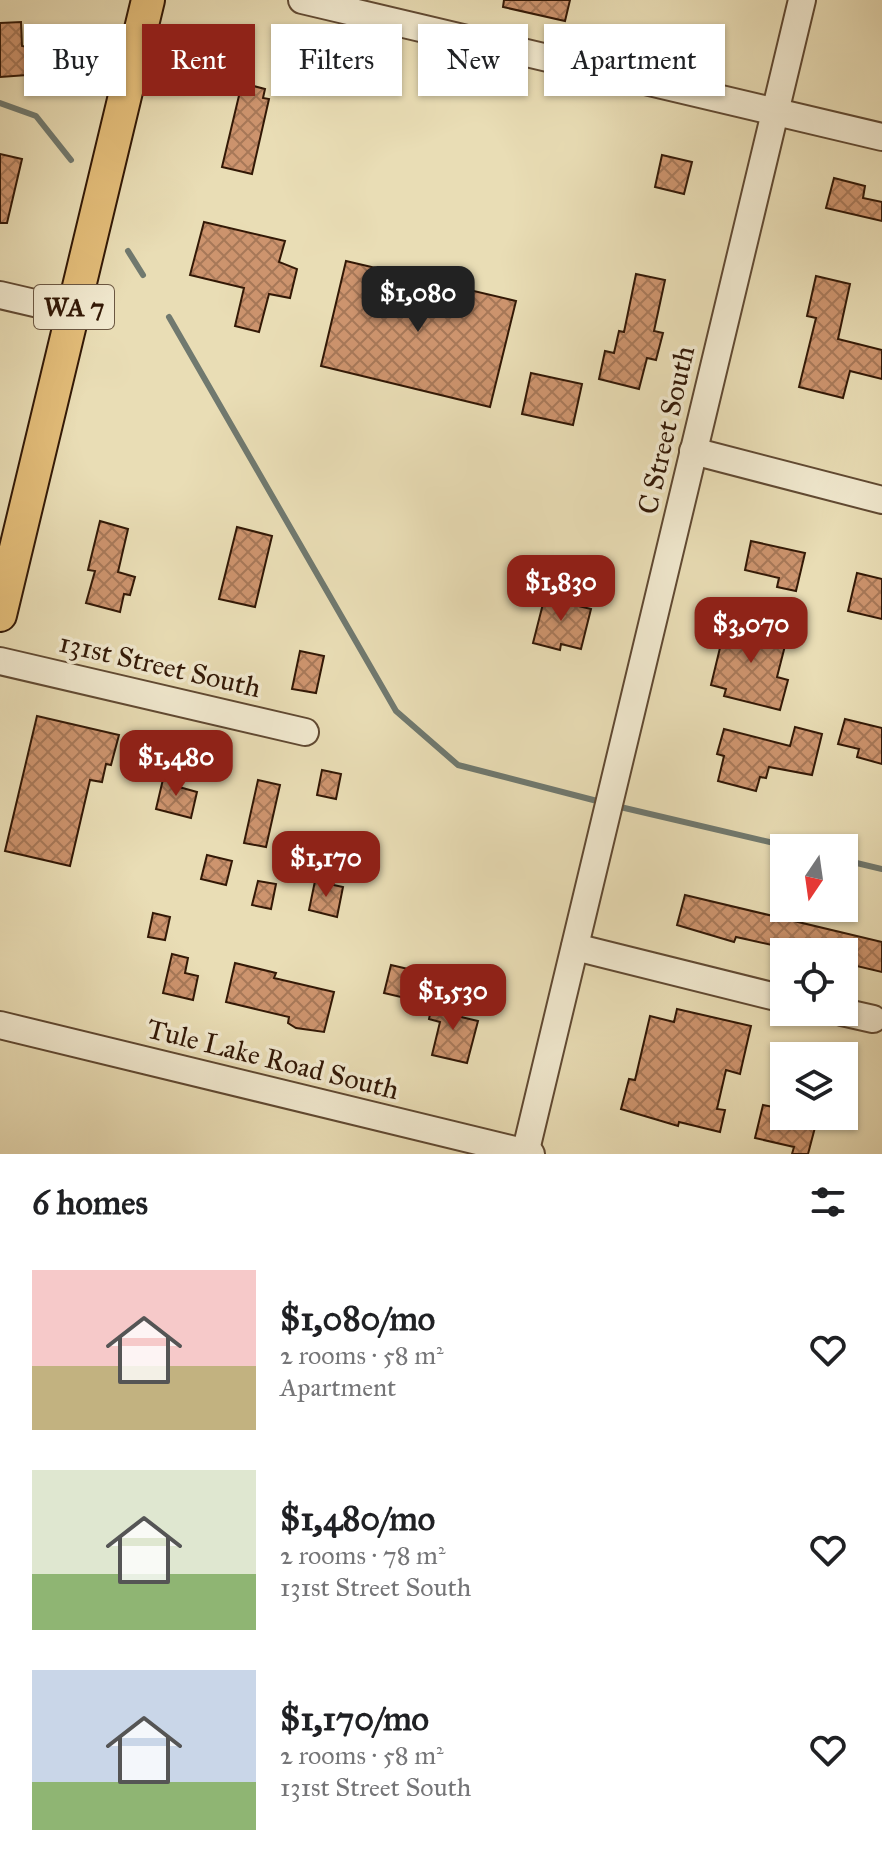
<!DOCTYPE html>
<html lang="en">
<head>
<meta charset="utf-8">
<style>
	:root { --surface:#fff; --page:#f2f2f2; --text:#202124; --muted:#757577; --accent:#8f2418 }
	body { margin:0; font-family:"IM FELL Great Primer",serif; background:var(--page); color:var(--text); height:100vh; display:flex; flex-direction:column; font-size:30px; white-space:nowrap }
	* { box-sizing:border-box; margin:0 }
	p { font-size:26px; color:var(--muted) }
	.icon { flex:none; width:44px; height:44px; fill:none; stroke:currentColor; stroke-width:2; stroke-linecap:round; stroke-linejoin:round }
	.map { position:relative; height:1154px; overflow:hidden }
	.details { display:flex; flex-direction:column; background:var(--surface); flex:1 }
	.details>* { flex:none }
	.hud { position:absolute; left:24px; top:24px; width:834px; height:72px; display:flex; gap:16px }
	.needle { width:52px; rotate:193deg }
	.buttons { position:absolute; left:770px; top:834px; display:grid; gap:16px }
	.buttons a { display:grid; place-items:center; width:88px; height:88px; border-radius:0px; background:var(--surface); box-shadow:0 2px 6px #0004; font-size:40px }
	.price { position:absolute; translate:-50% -68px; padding:0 18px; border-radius:16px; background:var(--accent); color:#fff; font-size:26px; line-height:52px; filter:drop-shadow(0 2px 4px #0008) }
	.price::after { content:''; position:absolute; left:50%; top:48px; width:24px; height:18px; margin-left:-12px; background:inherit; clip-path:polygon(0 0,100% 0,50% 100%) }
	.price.selected { background:#222; color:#fff }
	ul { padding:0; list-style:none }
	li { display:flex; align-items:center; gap:24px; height:200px; padding:0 32px }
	li span { display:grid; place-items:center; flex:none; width:224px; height:160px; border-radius:0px; color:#555 }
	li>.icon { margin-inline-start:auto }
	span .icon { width:96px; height:96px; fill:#fffc; stroke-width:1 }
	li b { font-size:34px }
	h2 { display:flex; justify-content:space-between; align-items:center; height:96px; padding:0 32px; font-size:34px }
	.chip { padding:0 28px; border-radius:0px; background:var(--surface); box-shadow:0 2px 6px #0004; font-size:28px; line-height:72px }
	.chip.selected { background:var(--accent); color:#fff }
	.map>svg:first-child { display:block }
</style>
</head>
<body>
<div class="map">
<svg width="882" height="1154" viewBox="0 0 882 1154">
	<defs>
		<pattern id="building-cross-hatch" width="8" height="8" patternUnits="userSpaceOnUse" patternTransform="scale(2)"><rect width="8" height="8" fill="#cd946e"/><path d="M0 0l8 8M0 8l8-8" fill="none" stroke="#a77858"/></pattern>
	</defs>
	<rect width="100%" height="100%" fill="#e9ddb5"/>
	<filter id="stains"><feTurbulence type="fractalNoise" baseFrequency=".0025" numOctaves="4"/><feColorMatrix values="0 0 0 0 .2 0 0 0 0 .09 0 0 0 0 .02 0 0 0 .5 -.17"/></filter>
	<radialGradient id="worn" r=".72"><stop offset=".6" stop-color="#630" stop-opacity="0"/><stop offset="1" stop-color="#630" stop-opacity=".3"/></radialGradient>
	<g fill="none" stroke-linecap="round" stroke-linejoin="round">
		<!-- stream -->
		<g stroke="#70796f" stroke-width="6">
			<path d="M0,103l36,13 35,44"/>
			<path d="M128,251l15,24"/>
			<path d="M169,317l227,394 62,54 143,37"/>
			<path d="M616,806l179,42"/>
			<path d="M844,860l38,9"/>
		</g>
	</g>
	<!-- building -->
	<g fill="url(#building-cross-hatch)" stroke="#321806" stroke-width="2">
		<path d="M504,0h66l-5,21 -62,-14z"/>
		<path d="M21,22l1,24 63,12 -6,25 -38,-9 -41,3v-54z"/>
		<path d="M242,83l23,6 -2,9 6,1 -17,75 -30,-7z"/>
		<path d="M0,154l22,5 -15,64h-7z"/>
		<path d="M662,155l30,7 -8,32 -29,-7z"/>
		<path d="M834,178l31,8 -2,12 19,4v19l-56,-13z"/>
		<path d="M204,222l81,19 -6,21 18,7 -7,29 -21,-4 -10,38 -24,-6 9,-38 -54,-13z"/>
		<path d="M346,261l170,40 -26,106 -169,-41z"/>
		<path d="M636,274l29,6 -11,51 9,2 -7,27 -9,-2 -8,31 -40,-10 6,-28 9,2 5,-22 5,1z"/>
		<path d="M816,276l34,8 -12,55 44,11v29l-32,-8 -7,27 -44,-11 17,-69 -9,-2z"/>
		<path d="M531,373l51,11 -9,41 -51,-11z"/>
		<path d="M100,521l28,8 -10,43 17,5 -5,18 -6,-1 -4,18 -34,-9 9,-32 -7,-1z"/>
		<path d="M237,527l35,9 -17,71 -36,-8z"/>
		<path d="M751,541l54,12 -9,38 -19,-4 2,-9 -34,-8z"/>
		<path d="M857,573l25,6v40l-34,-8z"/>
		<path d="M546,592l26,6 -2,6 21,5 -10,40 -20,-5 -1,6 -27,-7z"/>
		<path d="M727,619l61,15 -11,43 11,3 -8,30 -56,-14 2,-7 -15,-4z"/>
		<path d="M300,651l24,5 -8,37 -24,-4z"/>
		<path d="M37,716l82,19 -8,30 -5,-1 -4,18 -12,-2 -20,86 -65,-15z"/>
		<path d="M845,719l37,9v36l-25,-7 2,-8 -21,-5z"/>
		<path d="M795,727l27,7 -10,41 -43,-8 -3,11 -6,-1 -4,14 -38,-10 6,-25 -7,-2 7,-25 66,17z"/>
		<path d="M322,770l19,4 -5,25 -19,-4z"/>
		<path d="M164,775l17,5 -2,7 18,5 -6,26 -35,-9z"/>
		<path d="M258,780l22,5 -14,62 -22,-4z"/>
		<path d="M207,855l25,6 -6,24 -25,-6z"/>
		<path d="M258,881l18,3 -5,25 -19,-4z"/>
		<path d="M315,881l28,6 -6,30 -28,-7z"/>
		<path d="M685,895l197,47v30l-38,-9v-11h-64l1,-5 -45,-10 -2,5 -57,-17z"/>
		<path d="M153,913l17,4 -5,23 -17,-3z"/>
		<path d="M172,954l16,4 -3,15 13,3 -5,24 -30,-7z"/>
		<path d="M235,963l41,10 -2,5 60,14 -10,40 -28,-4 -8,-5 1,-6 -63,-15z"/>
		<path d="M391,965l30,7 -7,28 -30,-7z"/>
		<path d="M433,1001l30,7 -2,9 17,4 -11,42 -35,-8 8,-33 -11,-3z"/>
		<path d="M677,1009l74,17 -11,48 -14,-4 -9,39 8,1 -5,22 -41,-10 -1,4 -57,-17 8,-30 6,1 15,-64 24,6z"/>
		<path d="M763,1105l21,4v7h34l-10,38h-16l2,-7 -39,-9z"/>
	</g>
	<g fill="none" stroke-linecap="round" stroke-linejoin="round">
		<!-- minor casing -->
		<g stroke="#604932" stroke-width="30">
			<g id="minor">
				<path d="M302,0l580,137"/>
				<path d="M0,295l73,17"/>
				<path d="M693,451l189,49"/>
				<path d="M0,661l305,71"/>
				<path d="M575,947l209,52"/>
				<path d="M842,1012l31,7"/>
				<path d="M0,1025l531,129"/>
				<path d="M525,1154l277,-1154"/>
			</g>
		</g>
		<!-- major casing -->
		<g stroke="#321806" stroke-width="36">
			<path id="major" d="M0,615l148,-615"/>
		</g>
		<!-- minor -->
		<use href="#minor" stroke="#f1e9cf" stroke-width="26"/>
		<!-- major -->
		<use href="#major" stroke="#e4be7a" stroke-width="32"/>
	</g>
	<g text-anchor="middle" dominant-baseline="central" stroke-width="7" stroke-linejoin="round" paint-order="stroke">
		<!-- shield labels -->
		<rect fill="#f1e9cf" stroke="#6b5742" stroke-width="2" x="34" y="285" width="80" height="44" rx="6"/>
		<g font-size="26" font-weight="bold" fill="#321806">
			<text x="74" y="307">WA 7</text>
		</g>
		<!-- street labels -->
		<g font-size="28" fill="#321806" stroke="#f1e9cf">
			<text transform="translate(666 430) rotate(-77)">C Street South</text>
			<text transform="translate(160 665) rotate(13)">131st Street South</text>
			<text transform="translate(273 1059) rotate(14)">Tule Lake Road South</text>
		</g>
	</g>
	<rect width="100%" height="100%" filter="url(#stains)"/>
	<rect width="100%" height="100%" fill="url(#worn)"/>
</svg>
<div class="buttons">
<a><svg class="needle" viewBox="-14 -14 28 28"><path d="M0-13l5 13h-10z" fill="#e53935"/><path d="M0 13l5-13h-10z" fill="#757577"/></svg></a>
<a><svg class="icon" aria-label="locate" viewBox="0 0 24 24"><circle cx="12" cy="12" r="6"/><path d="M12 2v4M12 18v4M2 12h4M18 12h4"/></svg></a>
<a><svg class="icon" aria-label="layers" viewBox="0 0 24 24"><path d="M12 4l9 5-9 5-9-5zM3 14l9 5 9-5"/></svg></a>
</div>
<b class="price selected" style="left:418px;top:334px">$1,080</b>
<b class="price" style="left:561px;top:623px">$1,830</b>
<b class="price" style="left:751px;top:665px">$3,070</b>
<b class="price" style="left:176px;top:798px">$1,480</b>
<b class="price" style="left:326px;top:899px">$1,170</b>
<b class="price" style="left:453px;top:1032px">$1,530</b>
<div class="hud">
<a class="chip">Buy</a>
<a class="chip selected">Rent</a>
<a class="chip">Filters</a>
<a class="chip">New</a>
<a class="chip">Apartment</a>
</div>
</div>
<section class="details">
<h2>6 homes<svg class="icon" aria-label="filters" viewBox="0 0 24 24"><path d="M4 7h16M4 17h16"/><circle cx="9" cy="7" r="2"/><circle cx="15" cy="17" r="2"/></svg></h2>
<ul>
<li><span style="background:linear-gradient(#f6c9c9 60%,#c2b280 0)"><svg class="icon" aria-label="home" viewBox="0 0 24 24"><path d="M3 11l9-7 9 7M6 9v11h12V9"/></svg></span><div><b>$1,080/mo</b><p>2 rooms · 58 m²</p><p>Apartment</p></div><svg class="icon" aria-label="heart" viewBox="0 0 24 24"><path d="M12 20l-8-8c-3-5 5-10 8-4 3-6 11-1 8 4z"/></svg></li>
<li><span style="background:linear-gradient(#dfe7d0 65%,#8fb573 0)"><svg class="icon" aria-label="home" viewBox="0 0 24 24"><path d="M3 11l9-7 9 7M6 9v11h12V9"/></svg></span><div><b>$1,480/mo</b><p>2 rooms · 78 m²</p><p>131st Street South</p></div><svg class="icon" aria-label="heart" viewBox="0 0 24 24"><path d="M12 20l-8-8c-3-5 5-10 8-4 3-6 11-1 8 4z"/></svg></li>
<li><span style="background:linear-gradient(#c9d6e8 70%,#8fb573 0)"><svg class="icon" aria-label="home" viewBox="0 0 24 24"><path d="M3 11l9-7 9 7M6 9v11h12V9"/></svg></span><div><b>$1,170/mo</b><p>2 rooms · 58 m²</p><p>131st Street South</p></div><svg class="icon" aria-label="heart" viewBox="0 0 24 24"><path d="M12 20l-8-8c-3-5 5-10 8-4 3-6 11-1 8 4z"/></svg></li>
</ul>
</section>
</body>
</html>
